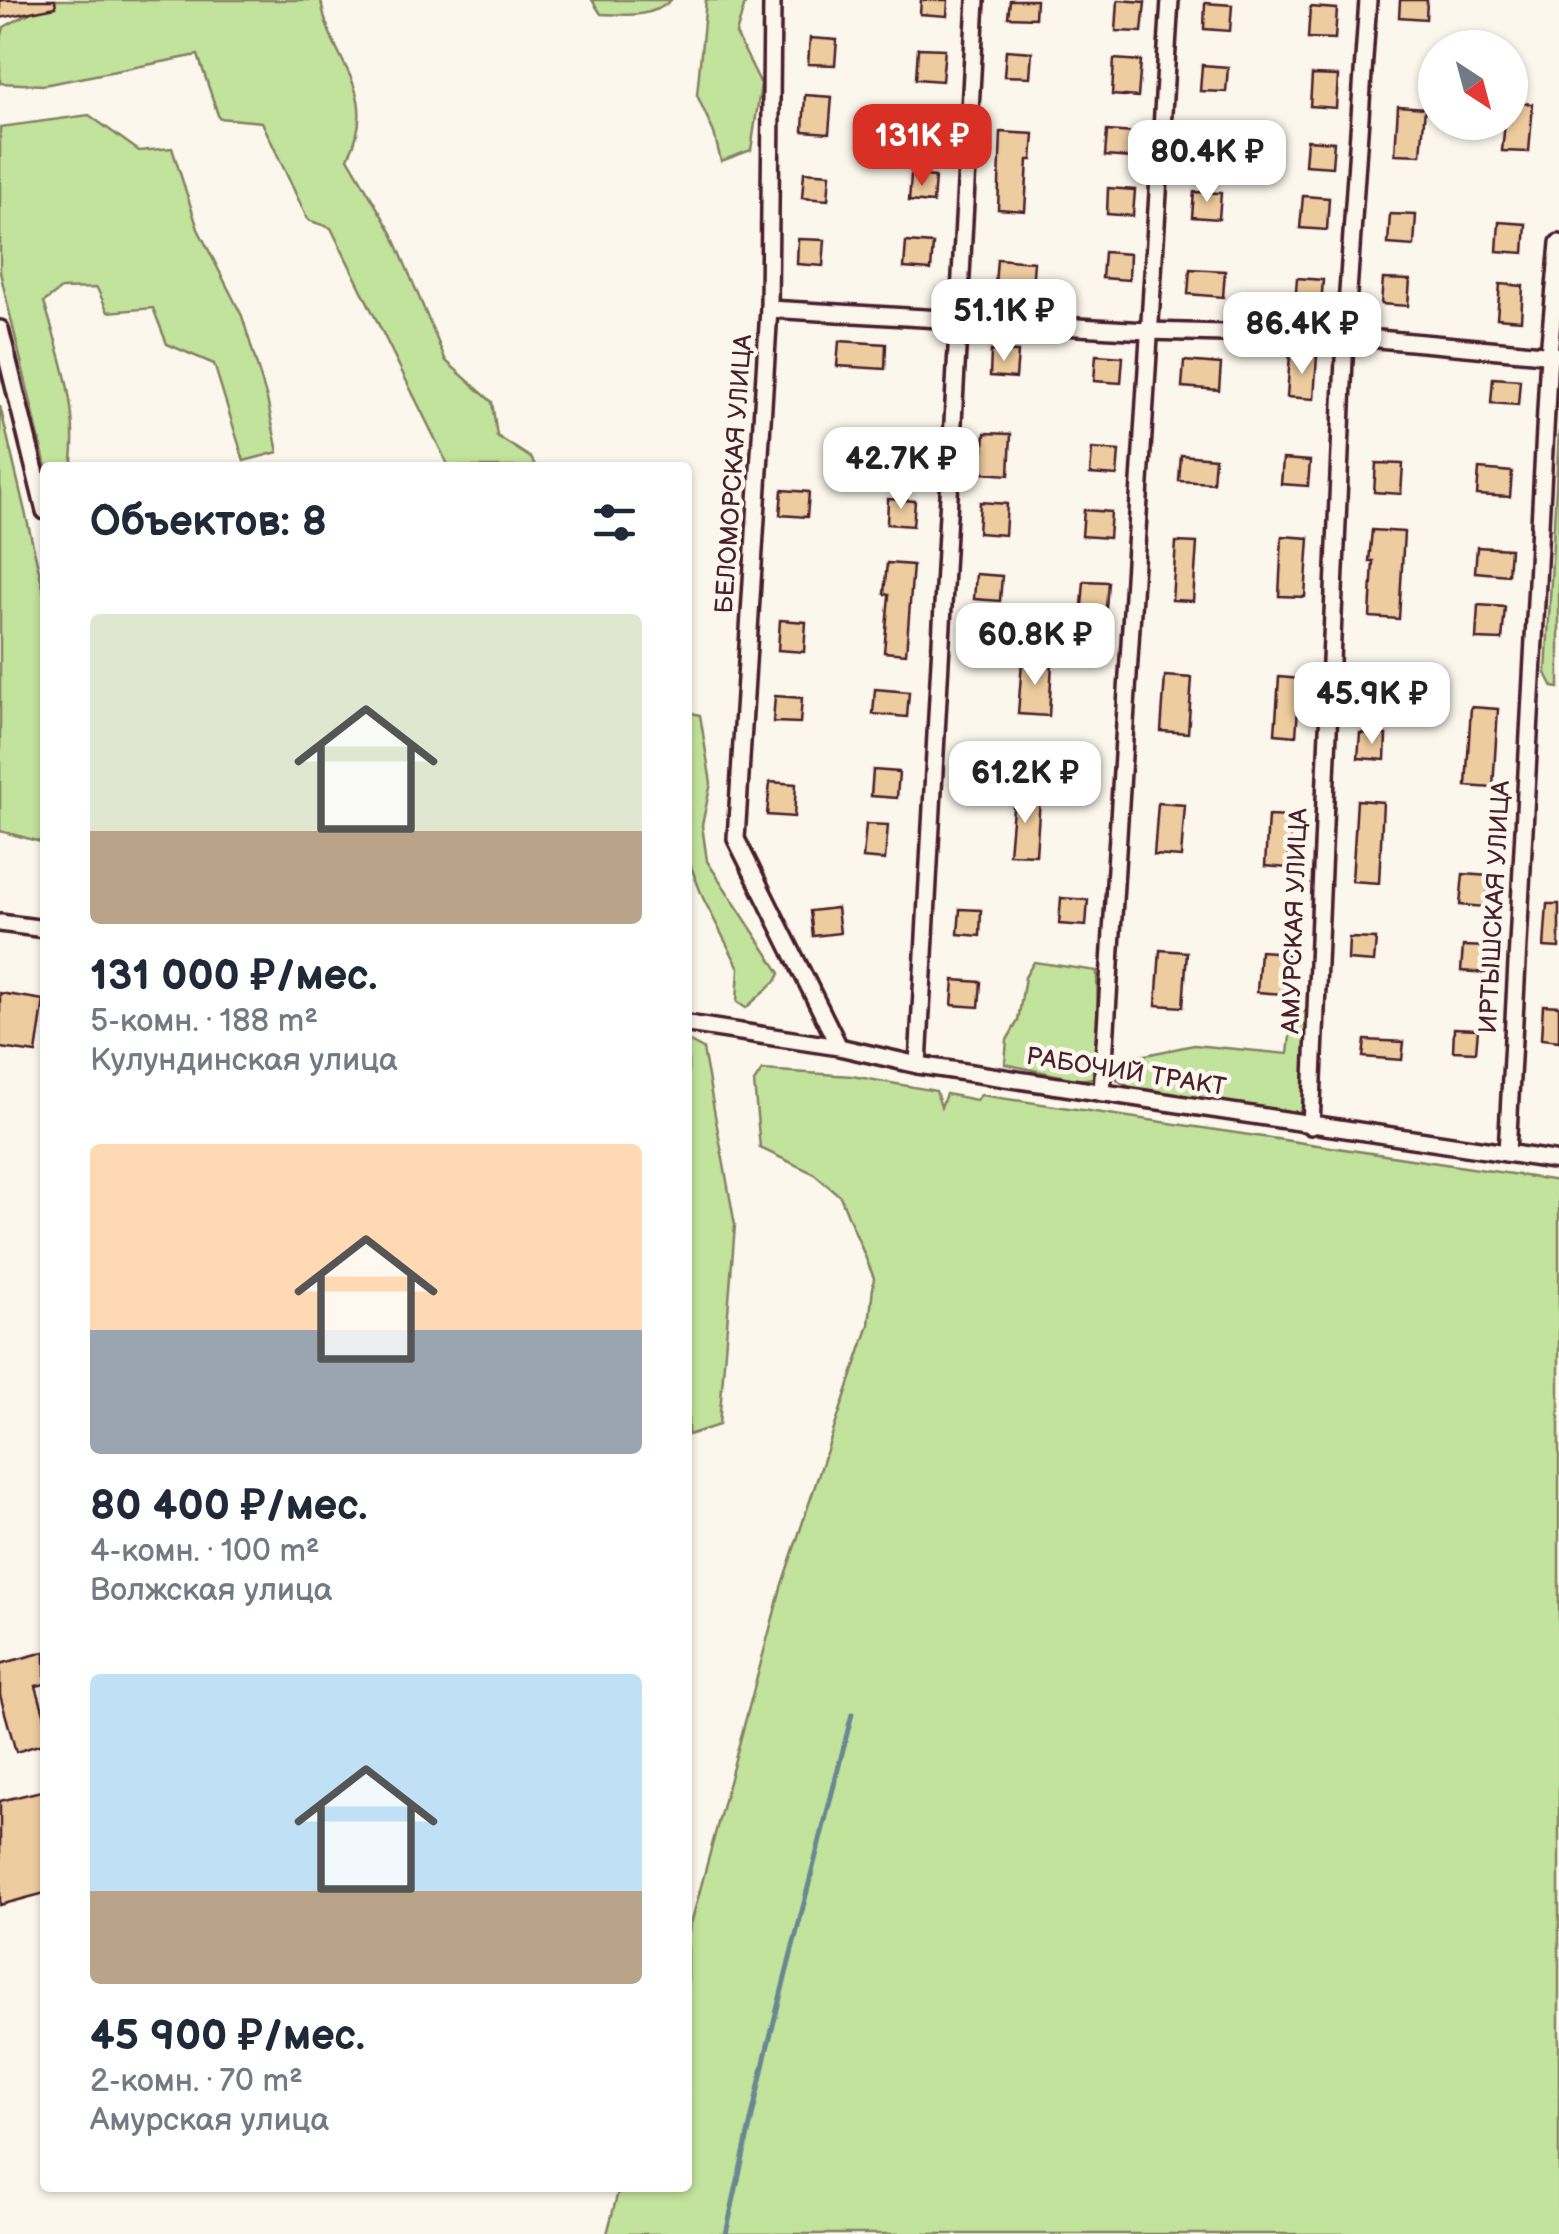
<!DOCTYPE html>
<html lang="ru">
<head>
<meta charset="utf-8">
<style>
	:root { --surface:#fff; --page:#f2f2f3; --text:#1f2937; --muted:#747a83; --accent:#d93025 }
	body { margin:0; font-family:"Balsamiq Sans",sans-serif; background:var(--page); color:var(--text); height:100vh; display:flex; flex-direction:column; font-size:38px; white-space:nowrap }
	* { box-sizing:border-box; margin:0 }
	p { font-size:32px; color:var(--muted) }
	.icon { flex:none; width:55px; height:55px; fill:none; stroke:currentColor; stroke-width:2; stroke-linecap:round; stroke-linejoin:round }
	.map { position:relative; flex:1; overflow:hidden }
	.drawer { position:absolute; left:40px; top:462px; width:652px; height:1730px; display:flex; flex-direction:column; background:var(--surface); border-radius:10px; box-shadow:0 2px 8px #0004 }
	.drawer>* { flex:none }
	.needle { width:65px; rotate:144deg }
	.fabs { position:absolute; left:1418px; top:30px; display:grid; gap:20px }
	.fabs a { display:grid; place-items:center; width:110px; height:110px; border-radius:50%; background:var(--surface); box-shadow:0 2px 8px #0004; font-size:50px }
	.price { position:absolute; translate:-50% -85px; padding:0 22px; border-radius:20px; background:#fff; color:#222; font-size:32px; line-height:65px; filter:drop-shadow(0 2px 5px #0008) }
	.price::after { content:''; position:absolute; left:50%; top:60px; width:30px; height:22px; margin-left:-15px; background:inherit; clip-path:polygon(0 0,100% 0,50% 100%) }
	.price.current { background:var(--accent); color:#fff }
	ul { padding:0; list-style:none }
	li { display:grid; align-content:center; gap:20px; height:530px; padding:0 50px }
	li span { display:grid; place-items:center; height:310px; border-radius:10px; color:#555 }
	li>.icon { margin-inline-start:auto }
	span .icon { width:180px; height:180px; fill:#fffc; stroke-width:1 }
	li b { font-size:42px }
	h2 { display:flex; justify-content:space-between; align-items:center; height:120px; padding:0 50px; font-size:42px }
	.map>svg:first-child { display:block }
</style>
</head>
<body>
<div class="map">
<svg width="1559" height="2234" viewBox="0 0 1559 2234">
	<rect width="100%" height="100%" fill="#fbf7ec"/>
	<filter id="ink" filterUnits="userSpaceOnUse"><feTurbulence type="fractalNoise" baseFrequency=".01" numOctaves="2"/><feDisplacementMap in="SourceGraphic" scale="20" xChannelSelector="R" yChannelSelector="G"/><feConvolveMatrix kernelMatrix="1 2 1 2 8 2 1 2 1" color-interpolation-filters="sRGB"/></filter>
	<g filter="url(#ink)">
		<!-- green -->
		<g fill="#c2e39c" stroke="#868164" stroke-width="2.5">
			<path d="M53,0h268c9,64 61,89 27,158l44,75 54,128 46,41 5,34 34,22 5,9h-87l-118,-239 -23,-8 -46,-98 -43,-4 -21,-63 -154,30 -44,-2v-40l4,-16z"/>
			<path d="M592,0h79c-18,18 -46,15 -70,14z"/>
			<path d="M706,0h40l-10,34 25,50 -10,66 -30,11 -7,-28 -17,-38z"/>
			<path d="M89,115l50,36 33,-3 26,81 44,87 25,83 11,53 -34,9 -30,-97 -47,-20 -14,-36 -45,4 -11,-24 -36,1 -17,13c16,52 34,104 28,159l5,6h-31l-46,-195v-145z"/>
			<path d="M0,406l45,190v247l-45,-12z"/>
			<path d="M1559,431v257l-6,-1 -7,-14z"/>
			<path d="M688,712l12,3 11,68 -9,42 5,36 73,112 -3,7 -31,28 -9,-6 2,-34 -36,-70 -15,-39z"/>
			<path d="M1034,962l63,9 1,72 -5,35 -14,2 -74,-16 2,-24 11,-19 7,-44z"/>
			<path d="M1293,1010l13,2c0,29 10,80 -9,103l-167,-28 -13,-7 -1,-19 78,-16 94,9z"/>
			<path d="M688,1041l15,8 32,176 -16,200 -31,10z"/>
			<path d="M762,1070l90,6 84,15 5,16 5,-13 30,6 5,-5 578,86v1053h-952l12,-46h69v-253l94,-351 87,-259 5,-47 -34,-82 -27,-23 -53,-25 -6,-66z"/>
		</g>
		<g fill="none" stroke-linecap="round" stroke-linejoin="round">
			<!-- stream -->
			<path stroke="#698892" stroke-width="5" d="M726,2234l41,-185 85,-335"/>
		</g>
		<!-- building -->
		<g fill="#edcc9f" stroke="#4a1f2b" stroke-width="2.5">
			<path d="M0,0h55l1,7 -56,11z"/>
			<path d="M921,0h27l-1,16 -27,-2z"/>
			<path d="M1010,0h26l-1,18 -27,-1z"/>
			<path d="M1118,0l27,2 -3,30 -26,-1z"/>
			<path d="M1400,0h27l-1,19 -27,-2z"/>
			<path d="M1205,3l27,2 -2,26 -26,-2z"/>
			<path d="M1310,7l27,2 -2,30 -27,-1z"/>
			<path d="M810,38l27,2 -2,25 -27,-1z"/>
			<path d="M918,48l27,1 -3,32 -26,-2z"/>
			<path d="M1006,50l26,2 -2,25 -26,-1z"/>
			<path d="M1114,59l27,2 -3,36 -26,-2z"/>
			<path d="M1202,65l26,2 -2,25 -26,-1z"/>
			<path d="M1312,75l26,1 -2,32 -26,-2z"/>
			<path d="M805,95l27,2 -3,36 -26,-2z"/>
			<path d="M1510,102l23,2 -4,48 -27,-1 3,-29h5z"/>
			<path d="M1398,106l27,2 -4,47 -26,-1z"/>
			<path d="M913,112l27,2 -2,26 -27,-2z"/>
			<path d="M1107,131l27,2 -2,25 -27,-2z"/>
			<path d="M1195,131l32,3 -2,25 -32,-2z"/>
			<path d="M1001,132l33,2 -2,26h-4l-3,51 -27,-2z"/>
			<path d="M1307,140l27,2 -2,25 -27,-2z"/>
			<path d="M804,172l26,2 -2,26 -26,-2z"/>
			<path d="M911,175l24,2 -2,26 -24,-2z"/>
			<path d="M1108,188l27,2 -2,26 -26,-2z"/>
			<path d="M1194,192l27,1 -2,26 -27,-2z"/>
			<path d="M1303,196l26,2 -2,32 -27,-2z"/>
			<path d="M1390,214l26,1 -2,31 -26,-2z"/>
			<path d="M1499,222l27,2 -2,29 -27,-2z"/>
			<path d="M798,239l27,1 -2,26 -26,-2z"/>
			<path d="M906,242l27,2 -2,26 -27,-2z"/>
			<path d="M1104,252l26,2 -1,26 -27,-2z"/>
			<path d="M997,259l37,3 -2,25 -37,-2z"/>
			<path d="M1190,269l35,2 -2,26 -35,-3z"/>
			<path d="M1297,278l26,2 -2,25 -26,-2z"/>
			<path d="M1383,279l27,1 -2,26 -27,-2z"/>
			<path d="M1500,284l23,2 -2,34 -24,-2z"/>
			<path d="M839,341l47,3 -1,25 -48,-3z"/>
			<path d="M991,351l27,1 -2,26 -26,-2z"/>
			<path d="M1290,354l27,2 -3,43 -27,-2z"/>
			<path d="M1096,355l27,2 -2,26 -27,-2z"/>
			<path d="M1184,361l37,3 -2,26 -37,-3z"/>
			<path d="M1493,378l27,2 -2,25 -27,-2z"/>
			<path d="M891,433l27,2 -3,32 -26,-2z"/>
			<path d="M985,433l26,1 -2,41 -27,-2z"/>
			<path d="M833,442l18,2 -1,25 -19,-1z"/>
			<path d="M1092,449l27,2 -2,25 -27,-2z"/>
			<path d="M1181,455l34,3 -2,25 -34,-2z"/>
			<path d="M1283,459l27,2 -2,25 -27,-2z"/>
			<path d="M1376,463l27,1 -2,30 -27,-2z"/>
			<path d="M1479,469l33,3 -2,25 -33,-2z"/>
			<path d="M782,490l27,2 -2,25 -27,-2z"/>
			<path d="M888,499l27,2 -2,25 -26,-2z"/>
			<path d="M980,502l27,2 -2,31 -27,-2z"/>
			<path d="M1084,510l27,2 -2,26 -27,-2z"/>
			<path d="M1372,530l32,2 -5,87 -29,-2 3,-56h-4z"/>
			<path d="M1282,536l27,2 -4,59 -26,-1z"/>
			<path d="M1176,542l21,1 -4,58 -21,-1z"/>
			<path d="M1477,547l33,2 -2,26 -33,-3z"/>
			<path d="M887,563l26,2 -7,89 -22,-2 5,-57 -5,-1z"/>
			<path d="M976,574l26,2 -2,25 -26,-2z"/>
			<path d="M1084,581l24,1 -2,26 -24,-2z"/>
			<path d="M1478,605l27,2 -3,33 -26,-1z"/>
			<path d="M780,620l26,2 -2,30 -26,-2z"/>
			<path d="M1022,661l30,1 -3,54 -31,-2z"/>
			<path d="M1364,664l27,2 -2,33 -27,-2z"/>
			<path d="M1165,676l27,2 -4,55 -27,-2z"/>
			<path d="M1279,677l21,2 -4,57 -21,-2z"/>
			<path d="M875,689l34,3 -2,25 -34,-3z"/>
			<path d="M775,696l27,2 -2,25 -27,-1z"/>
			<path d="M1471,707l27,2 -5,79 -27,-2z"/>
			<path d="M1360,733l26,2 -1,25 -27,-2z"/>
			<path d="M873,770l26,2 -2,26 -26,-2z"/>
			<path d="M770,782l26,2 -2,33 -27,-2z"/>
			<path d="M1014,796l26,2 -4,57 -27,-1z"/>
			<path d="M1357,800l26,2 -4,81 -27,-2z"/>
			<path d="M1158,803l27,2 -4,52 -27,-2z"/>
			<path d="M1268,816l24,1 -4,51 -23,-2z"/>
			<path d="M866,824l22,1 -3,35 -22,-2z"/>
			<path d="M1463,874l26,2 -2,31 -27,-2z"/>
			<path d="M1061,898l27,2 -2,26 -27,-2z"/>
			<path d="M1547,904h12v44l-15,-1z"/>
			<path d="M837,908l3,25 -27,3 -3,-25z"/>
			<path d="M960,909l21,1 -1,26 -22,-2z"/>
			<path d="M1349,938l27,1 -2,23 -26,-2z"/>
			<path d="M1463,946l26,1 -2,26 -26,-2z"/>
			<path d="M1160,950l27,2 -4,55 -27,-2z"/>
			<path d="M1260,951l27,2 -3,41 -27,-2z"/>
			<path d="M954,980l27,2 -2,25 -27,-2z"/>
			<path d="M0,993l44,7 -8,53 -36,-5z"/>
			<path d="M1543,1005l16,1v35l-18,-2z"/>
			<path d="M1454,1028l24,1 -2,23 -23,-1z"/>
			<path d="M1365,1040l39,2 -2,18 -39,-3z"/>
			<path d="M45,1652v32l-9,2 9,31v26l-29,9 -16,-57v-31z"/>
			<path d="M45,1790v103l-45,12v-104z"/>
		</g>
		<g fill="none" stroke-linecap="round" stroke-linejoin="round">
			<!-- street casing -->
			<g stroke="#4a1f2b" stroke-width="22">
				<g id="street">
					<path d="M772,0l-3,309 -33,530 103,208"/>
					<path d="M769,309l378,22 198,5 210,19"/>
					<path d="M0,329l45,182"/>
					<path d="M0,923l45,6"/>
					<path d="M688,1024l151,23 79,18 641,96"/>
					<path d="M918,1065l58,-1065"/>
					<path d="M1102,1093l68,-1093"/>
					<path d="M1311,1126l34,-790 23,-336"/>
					<path d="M1507,1153l42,-799 10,-111"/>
				</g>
			</g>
			<!-- street -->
			<use href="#street" stroke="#fbf7ec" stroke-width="15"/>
		</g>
	</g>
	<g text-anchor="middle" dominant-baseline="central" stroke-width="9" stroke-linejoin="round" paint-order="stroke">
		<!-- street labels -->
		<g font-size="25" fill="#4a1f2b" stroke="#fbf7ec">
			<text transform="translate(734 474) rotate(-86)">БЕЛОМОРСКАЯ УЛИЦА</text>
			<text transform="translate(1495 907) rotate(-87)">ИРТЫШСКАЯ УЛИЦА</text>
			<text transform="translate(1295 921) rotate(-88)">АМУРСКАЯ УЛИЦА</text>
			<text transform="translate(1126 1072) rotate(9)">РАБОЧИЙ ТРАКТ</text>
		</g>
	</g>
</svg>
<div class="fabs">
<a><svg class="needle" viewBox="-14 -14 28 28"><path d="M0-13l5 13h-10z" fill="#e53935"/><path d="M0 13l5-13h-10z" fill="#747a83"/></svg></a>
</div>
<b class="price current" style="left:922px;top:189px">131K ₽</b>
<b class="price" style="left:1207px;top:205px">80.4K ₽</b>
<b class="price" style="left:1004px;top:364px">51.1K ₽</b>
<b class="price" style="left:1302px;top:377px">86.4K ₽</b>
<b class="price" style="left:901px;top:512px">42.7K ₽</b>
<b class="price" style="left:1035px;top:688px">60.8K ₽</b>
<b class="price" style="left:1372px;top:747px">45.9K ₽</b>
<b class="price" style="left:1025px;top:826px">61.2K ₽</b>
<section class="drawer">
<h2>Объектов: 8<svg class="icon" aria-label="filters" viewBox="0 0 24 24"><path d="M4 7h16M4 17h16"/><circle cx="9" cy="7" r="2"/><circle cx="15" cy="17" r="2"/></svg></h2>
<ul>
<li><span style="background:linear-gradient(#dfe7d0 70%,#b9a48a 0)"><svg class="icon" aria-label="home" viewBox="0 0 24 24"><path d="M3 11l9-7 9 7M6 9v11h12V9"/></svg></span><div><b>131 000 ₽/мес.</b><p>5-комн. · 188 m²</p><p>Кулундинская улица</p></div></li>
<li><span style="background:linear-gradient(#ffd9b3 60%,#9aa5b1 0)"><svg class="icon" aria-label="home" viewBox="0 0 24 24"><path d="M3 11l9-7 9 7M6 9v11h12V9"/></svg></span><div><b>80 400 ₽/мес.</b><p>4-комн. · 100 m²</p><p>Волжская улица</p></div></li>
<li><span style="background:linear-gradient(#bfe0f5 70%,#b9a48a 0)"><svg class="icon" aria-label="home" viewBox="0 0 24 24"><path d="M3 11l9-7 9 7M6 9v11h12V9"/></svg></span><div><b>45 900 ₽/мес.</b><p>2-комн. · 70 m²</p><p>Амурская улица</p></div></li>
</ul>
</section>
</div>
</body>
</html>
